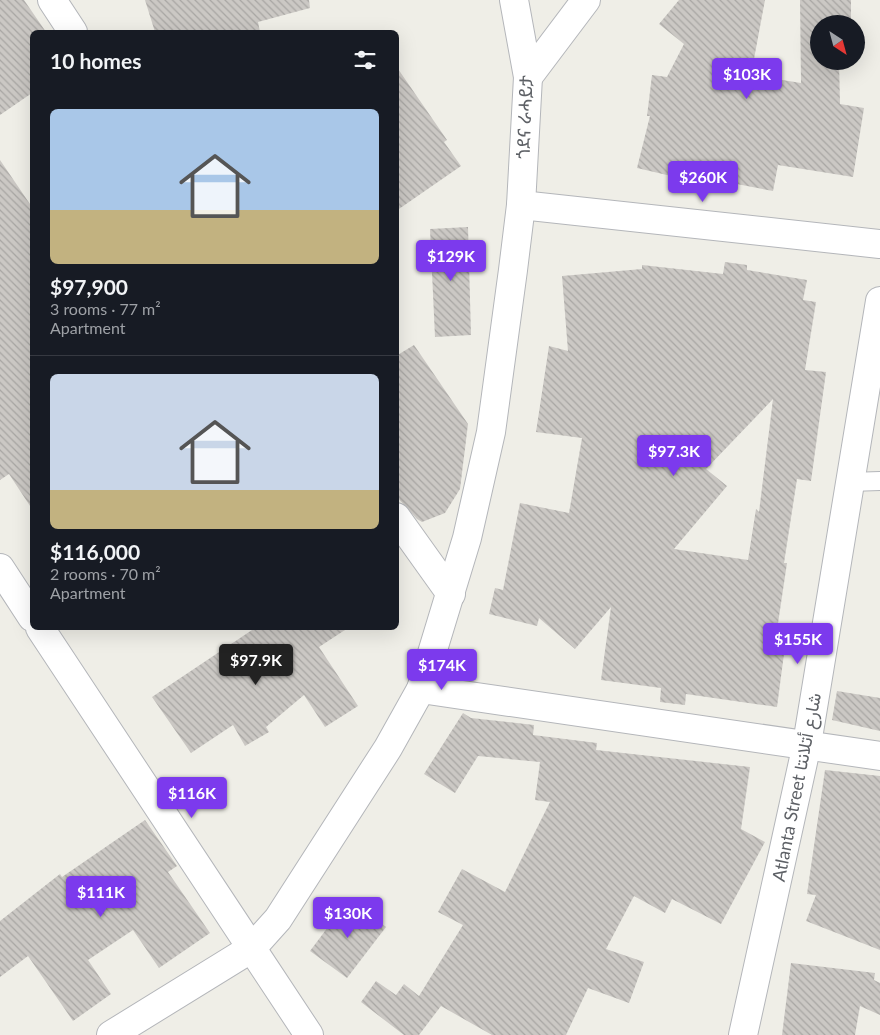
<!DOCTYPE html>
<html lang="en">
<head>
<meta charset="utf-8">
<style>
	:root { --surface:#171b24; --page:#242831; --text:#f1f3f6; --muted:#9ea1a6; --line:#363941; --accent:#7c3aed }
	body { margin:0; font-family:Lato,Vazirmatn,"Noto Sans Ethiopic",sans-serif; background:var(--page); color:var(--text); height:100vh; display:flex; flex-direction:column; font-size:19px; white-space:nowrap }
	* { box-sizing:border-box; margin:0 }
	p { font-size:16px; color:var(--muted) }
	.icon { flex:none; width:28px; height:28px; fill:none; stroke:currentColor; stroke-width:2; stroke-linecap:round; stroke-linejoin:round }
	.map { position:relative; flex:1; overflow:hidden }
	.side { position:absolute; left:30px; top:30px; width:369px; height:600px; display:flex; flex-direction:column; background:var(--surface); border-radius:8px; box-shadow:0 5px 20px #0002 }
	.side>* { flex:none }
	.needle { width:32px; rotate:144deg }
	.controls { position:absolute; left:810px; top:15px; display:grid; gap:10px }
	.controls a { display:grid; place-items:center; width:55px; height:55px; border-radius:50%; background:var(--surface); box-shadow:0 5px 20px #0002; font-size:25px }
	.price { position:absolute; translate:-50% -42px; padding:0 11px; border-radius:5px; background:var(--accent); color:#fff; font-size:16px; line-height:32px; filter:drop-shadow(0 1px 2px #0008) }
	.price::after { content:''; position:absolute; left:50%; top:30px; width:15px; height:11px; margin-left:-8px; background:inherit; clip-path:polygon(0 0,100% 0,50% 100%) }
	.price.selected { background:#222; color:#fff }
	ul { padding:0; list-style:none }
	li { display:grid; align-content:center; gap:10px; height:265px; padding:0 20px }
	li+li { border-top:1px solid var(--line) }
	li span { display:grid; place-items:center; height:155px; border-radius:8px; color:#555 }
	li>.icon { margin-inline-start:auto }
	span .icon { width:90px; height:90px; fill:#fffc; stroke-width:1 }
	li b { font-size:21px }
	h2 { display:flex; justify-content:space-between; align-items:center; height:60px; padding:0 20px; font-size:21px }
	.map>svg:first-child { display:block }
</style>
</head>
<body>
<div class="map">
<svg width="880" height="1035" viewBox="0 0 880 1035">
	<defs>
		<pattern id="building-back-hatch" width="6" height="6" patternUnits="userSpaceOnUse" patternTransform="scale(1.25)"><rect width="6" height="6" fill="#cbc8c4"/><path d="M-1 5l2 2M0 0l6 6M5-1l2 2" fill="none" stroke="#a8a6a3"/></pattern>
	</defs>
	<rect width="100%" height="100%" fill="#efeee7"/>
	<!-- building -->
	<g fill="url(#building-back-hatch)" fill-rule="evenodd">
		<path d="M0,0h24l22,32h-14v61l-32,22z"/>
		<path d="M145,0h164l1,8 -52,14 2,10h-105z"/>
		<path d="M679,0h86l-14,75 50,8 -1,-83h51v24h-32v37h20l1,43 24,4 -11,69 -75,-12 -5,26 -88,-17 -1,5 -47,-11 13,-52h-3l5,-41 15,2 17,-33 -25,-20z"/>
		<path d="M396,66l51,74 -3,2 17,24 -65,45z"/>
		<path d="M0,160l32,47v302l-23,-35 -9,6z"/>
		<path d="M468,227l3,108 -36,2 -5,-108z"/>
		<path d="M725,262l22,3v5l60,10 -4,20 13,2 -11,68 21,2 -15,109 -14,-2 -13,84h3l-10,67 10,1 -10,76 -91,-13 -1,11 -25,-3 1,-14 -60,-8 10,-73 -36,42 -36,-31 -2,8 -48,-12 6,-26 8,2 17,-87 49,10 13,-75 -46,-6 13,-86 19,5 -6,-75 80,-7v-4l81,9zM773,399l-14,113 -3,-3 -8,51 -74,-11 53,-63 -21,-17z"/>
		<path d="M414,345l54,79 -8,65 -15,24 -23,9 -5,-3 -21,-23v-140z"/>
		<path d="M255,628h93l-29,19 39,59 -33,21 -21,-32 -38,32 3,5 -24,14 -12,-21 -42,28 -39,-56z"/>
		<path d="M837,691l43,7v33l-48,-11z"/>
		<path d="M463,713l8,5 63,7 -1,10 64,8 -1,7 154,17 -9,62 24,13 -44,82 -49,-25 -7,14 -31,-17 -28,53 38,13 -15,41 -41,-15 -22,47h-74l-51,-29 -22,29h-15l-43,-33 15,-21 20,14 8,-11 15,12 44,-71 -25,-13 24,-43 43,23 45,-90 -15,-2 5,-38 -62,-6 -23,37 -31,-19z"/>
		<path d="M825,770l55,6v174l-74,-29 10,-26 -9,-1z"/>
		<path d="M145,820l32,46 -9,6 42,61 -51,35 -26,-38 -45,30 23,34 -38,27 -45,-65 -28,21v-56l60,-47 2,3z"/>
		<path d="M349,899l37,28 -39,51 -37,-27z"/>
		<path d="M791,963l84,10 -1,7 6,3v32l-20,-9 -5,29h-73z"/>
	</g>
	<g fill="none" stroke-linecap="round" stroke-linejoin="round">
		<!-- service casing -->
		<g stroke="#b4b6ba" stroke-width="20">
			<path id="service" d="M850,482l30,-1"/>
		</g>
		<!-- minor casing -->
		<g stroke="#b4b6ba" stroke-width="30">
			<g id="minor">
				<path d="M52,0l21,32"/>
				<path d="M521,205l359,39"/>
				<path d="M396,517l55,77"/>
				<path d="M421,689l459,67"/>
				<path d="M743,1035l64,-291 73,-443"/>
			</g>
		</g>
		<!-- tertiary casing -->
		<g stroke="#b4b6ba" stroke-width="30">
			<g id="tertiary">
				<path d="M528,77l58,-77"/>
				<path d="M0,568l32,49"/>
				<path d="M40,628l269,407"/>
				<path d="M111,1035l141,-87 26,-29 110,-171 33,-59 46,-151 24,-106 22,-162 8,-65 7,-128 -14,-77"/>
			</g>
		</g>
		<!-- service -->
		<use href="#service" stroke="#fff" stroke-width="18"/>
		<!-- minor -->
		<use href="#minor" stroke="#fff" stroke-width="28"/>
		<!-- tertiary -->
		<use href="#tertiary" stroke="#fff" stroke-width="28"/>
	</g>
	<g text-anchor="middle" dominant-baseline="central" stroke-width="5" stroke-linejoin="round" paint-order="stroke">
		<!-- street labels -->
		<g font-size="18" fill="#5e6166" stroke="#fff">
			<text transform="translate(524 117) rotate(-88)">ጎደና ራሓይታ</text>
			<text transform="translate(796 787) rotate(-79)">Atlanta Street شارع أتلانتا</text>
		</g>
	</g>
</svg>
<div class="controls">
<a><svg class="needle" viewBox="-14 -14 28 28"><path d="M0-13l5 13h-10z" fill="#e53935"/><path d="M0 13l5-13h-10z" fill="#9ea1a6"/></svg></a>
</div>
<b class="price" style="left:747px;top:100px">$103K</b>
<b class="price" style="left:703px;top:203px">$260K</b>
<b class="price" style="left:451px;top:282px">$129K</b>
<b class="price" style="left:674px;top:477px">$97.3K</b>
<b class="price" style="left:798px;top:665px">$155K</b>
<b class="price selected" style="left:256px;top:686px">$97.9K</b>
<b class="price" style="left:442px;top:691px">$174K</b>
<b class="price" style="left:192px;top:819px">$116K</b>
<b class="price" style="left:101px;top:918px">$111K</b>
<b class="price" style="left:348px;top:939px">$130K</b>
<section class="side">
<h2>10 homes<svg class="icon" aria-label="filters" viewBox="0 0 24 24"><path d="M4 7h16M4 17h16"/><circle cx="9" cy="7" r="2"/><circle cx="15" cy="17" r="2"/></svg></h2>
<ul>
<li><span style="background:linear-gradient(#a9c7e8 65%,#c2b280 0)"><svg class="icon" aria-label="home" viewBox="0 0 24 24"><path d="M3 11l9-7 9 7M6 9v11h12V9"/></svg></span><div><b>$97,900</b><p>3 rooms · 77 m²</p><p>Apartment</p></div></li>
<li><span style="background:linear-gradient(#c9d6e8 75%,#c2b280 0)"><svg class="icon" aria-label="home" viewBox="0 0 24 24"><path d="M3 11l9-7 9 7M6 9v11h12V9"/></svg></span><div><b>$116,000</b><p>2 rooms · 70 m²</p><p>Apartment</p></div></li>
</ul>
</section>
</div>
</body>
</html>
